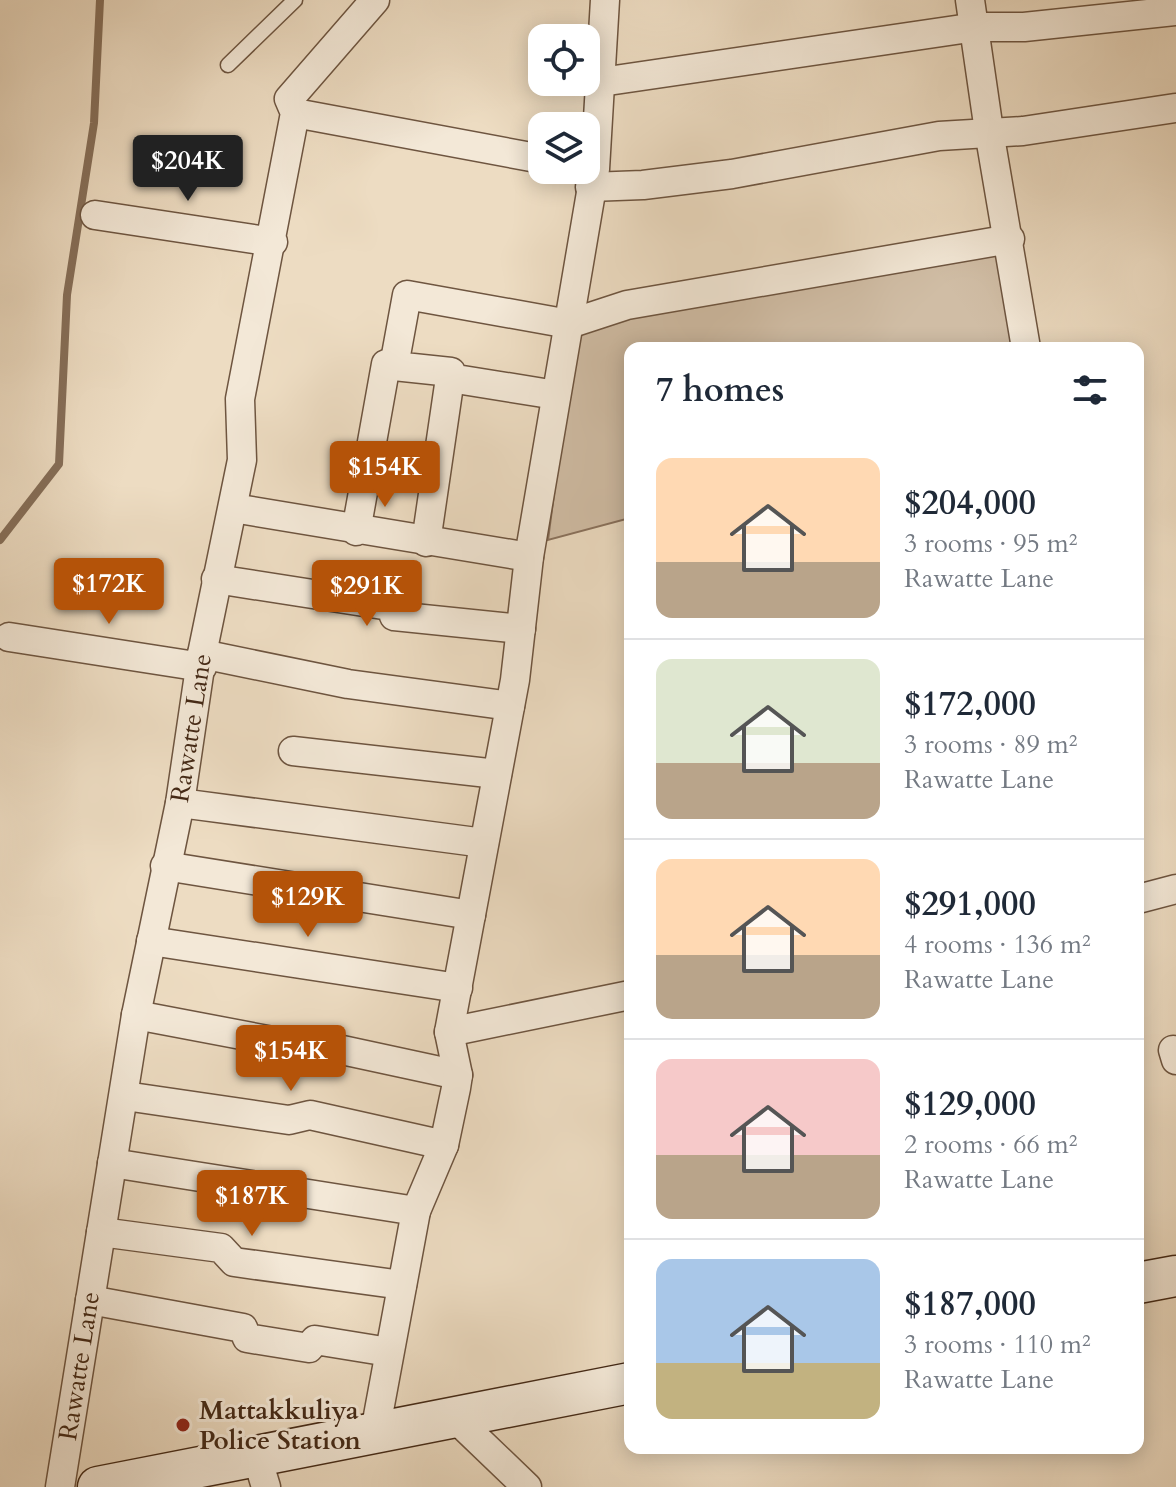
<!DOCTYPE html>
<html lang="en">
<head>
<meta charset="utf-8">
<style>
	:root { --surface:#fff; --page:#f2f2f3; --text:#1f2937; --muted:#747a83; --line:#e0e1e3; --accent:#b45309 }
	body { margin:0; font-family:Cardo,serif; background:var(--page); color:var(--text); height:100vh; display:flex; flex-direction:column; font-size:30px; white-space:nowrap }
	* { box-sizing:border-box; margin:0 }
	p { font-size:26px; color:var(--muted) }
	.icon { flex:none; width:44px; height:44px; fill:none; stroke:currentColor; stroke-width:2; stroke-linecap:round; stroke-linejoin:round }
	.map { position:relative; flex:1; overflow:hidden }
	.panel { position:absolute; left:624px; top:342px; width:520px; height:1112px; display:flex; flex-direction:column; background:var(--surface); border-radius:16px; box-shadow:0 4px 20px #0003 }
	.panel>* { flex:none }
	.fabs { position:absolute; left:528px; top:24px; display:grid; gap:16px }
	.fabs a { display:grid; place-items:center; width:72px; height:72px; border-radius:16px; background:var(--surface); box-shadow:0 4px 20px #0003; font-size:40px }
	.price { position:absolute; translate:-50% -68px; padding:0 18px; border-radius:8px; background:var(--accent); color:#fff; font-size:26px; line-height:52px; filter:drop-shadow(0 2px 4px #0008) }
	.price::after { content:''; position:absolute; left:50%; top:48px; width:24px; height:18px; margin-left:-12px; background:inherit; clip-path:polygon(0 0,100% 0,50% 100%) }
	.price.active { background:#222; color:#fff }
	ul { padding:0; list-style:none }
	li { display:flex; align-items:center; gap:24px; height:200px; padding:0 32px }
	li+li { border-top:2px solid var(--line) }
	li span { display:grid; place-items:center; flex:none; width:224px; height:160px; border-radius:16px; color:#555 }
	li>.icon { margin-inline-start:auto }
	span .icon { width:96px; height:96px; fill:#fffc; stroke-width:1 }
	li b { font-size:34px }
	h2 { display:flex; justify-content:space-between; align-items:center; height:96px; padding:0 32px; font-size:34px }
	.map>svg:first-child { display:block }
</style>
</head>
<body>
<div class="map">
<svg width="1176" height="1487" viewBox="0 0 1176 1487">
	<rect width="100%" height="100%" fill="#eddcc2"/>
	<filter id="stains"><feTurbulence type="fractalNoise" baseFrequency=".0025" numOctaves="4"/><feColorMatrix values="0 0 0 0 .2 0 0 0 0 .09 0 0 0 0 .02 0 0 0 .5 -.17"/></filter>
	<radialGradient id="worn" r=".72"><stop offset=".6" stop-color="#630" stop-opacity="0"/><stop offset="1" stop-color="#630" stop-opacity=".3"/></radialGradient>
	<!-- pitch -->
	<path fill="#d0bda5" stroke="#8a725d" stroke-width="2" d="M1002,250l16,98h-388v170l-82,22 29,-222z"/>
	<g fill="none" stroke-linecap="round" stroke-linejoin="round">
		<!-- stream -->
		<path stroke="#866f59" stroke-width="8" d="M0,540l59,-76 8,-169 27,-172 6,-123"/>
		<!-- lane casing -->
		<g stroke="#6e5540" stroke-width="17">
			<path id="lane" d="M228,65l67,-65"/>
		</g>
		<!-- street casing -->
		<g stroke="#6e5540" stroke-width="31">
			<g id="street">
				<path d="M970,0l19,131 37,217"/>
				<path d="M601,82l375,-55h48l152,-16"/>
				<path d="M295,113l247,46"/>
				<path d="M590,187l53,-2 89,-11 207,-38 84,-5 152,-23"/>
				<path d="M95,215l178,27"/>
				<path d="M556,395l-106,-17 1,-6 -57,-6 13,-71 162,29 58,-19 383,-66"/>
				<path d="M233,508l296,49"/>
				<path d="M356,531l30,-167 8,2"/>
				<path d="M426,542l24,-164"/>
				<path d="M216,579l180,28 -2,9 127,13"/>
				<path d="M9,637l193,30"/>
				<path d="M202,654l146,30 162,22"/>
				<path d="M293,751l204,23"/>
				<path d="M180,803l304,40"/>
				<path d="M165,866l306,49"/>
				<path d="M1138,899l38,-10"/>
				<path d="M151,941l307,47"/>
				<path d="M136,1015l158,30 11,-3 153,33"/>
				<path d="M449,1032l181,-37"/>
				<path d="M1173,1050l3,10"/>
				<path d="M125,1096l164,24 21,-5 134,30"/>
				<path d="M112,1163l304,48"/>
				<path d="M101,1232l120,16 13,14 168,23"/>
				<path d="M90,1300l153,28 4,10 62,10 6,-8 74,12"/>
				<path d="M453,1416l74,71"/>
				<path d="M375,1432l41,-221 28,-66 12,-57 2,-13 -9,-43 66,-352 14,-123 66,-388 10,-169"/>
				<path d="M257,1457l9,30"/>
				<path d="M60,1487l76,-472 44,-212 22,-149 40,-194 -2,-61 55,-286 -6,-14 86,-99"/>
			</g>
		</g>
		<!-- secondary casing -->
		<g stroke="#432815" stroke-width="43">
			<g id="secondary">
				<path d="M1138,1283l38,-7"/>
				<path d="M98,1487l532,-104"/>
			</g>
		</g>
		<!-- lane -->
		<use href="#lane" stroke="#f3e8d7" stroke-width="14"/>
		<!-- street -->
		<use href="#street" stroke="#f3e8d7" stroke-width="28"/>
		<!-- secondary -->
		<use href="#secondary" stroke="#f3e8d7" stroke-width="40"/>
	</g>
	<!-- markers -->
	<circle fill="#8f2418" stroke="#f3e8d7" stroke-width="3" cx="183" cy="1425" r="8"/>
	<g text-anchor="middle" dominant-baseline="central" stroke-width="6" stroke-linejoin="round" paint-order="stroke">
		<!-- street labels -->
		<g font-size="26" fill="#432815" stroke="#f3e8d7">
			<text transform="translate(191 728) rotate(-81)">Rawatte Lane</text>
			<text transform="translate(79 1366) rotate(-81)">Rawatte Lane</text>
		</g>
		<!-- poi labels -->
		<g font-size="26" font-weight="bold" fill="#432815" stroke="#f3e8d7" text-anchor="start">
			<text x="199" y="1410">Mattakkuliya<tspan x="199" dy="30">Police Station</tspan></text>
		</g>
	</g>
	<rect width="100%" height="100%" filter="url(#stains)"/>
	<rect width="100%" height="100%" fill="url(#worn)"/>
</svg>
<div class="fabs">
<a><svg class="icon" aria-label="locate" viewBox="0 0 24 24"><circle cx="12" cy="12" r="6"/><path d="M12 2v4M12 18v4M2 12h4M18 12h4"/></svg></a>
<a><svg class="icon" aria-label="layers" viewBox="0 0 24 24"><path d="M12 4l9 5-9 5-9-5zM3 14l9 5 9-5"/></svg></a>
</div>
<b class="price active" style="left:188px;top:203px">$204K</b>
<b class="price" style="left:385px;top:509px">$154K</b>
<b class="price" style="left:109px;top:626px">$172K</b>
<b class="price" style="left:367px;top:628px">$291K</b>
<b class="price" style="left:308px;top:939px">$129K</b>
<b class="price" style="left:291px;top:1093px">$154K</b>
<b class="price" style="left:252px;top:1238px">$187K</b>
<section class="panel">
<h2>7 homes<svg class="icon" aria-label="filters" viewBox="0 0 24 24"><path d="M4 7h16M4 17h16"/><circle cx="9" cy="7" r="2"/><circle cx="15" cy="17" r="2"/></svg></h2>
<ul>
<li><span style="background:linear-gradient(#ffd9b3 65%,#b9a48a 0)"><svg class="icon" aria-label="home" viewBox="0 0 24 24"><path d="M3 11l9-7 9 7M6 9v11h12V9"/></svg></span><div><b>$204,000</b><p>3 rooms · 95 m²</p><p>Rawatte Lane</p></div></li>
<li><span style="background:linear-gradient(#dfe7d0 65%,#b9a48a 0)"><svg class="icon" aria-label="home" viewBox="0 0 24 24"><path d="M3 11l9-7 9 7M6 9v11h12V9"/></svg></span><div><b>$172,000</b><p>3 rooms · 89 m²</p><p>Rawatte Lane</p></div></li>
<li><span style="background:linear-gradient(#ffd9b3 60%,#b9a48a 0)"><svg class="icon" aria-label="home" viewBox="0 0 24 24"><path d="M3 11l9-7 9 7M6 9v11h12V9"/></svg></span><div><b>$291,000</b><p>4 rooms · 136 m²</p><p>Rawatte Lane</p></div></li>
<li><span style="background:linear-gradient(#f6c9c9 60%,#b9a48a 0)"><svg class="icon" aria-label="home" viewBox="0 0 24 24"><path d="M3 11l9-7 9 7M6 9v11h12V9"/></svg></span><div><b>$129,000</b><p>2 rooms · 66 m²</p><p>Rawatte Lane</p></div></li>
<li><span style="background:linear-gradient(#a9c7e8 65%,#c2b280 0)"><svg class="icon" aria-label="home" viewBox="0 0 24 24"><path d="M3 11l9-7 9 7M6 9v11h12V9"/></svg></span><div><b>$187,000</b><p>3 rooms · 110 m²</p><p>Rawatte Lane</p></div></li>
</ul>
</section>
</div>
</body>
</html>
